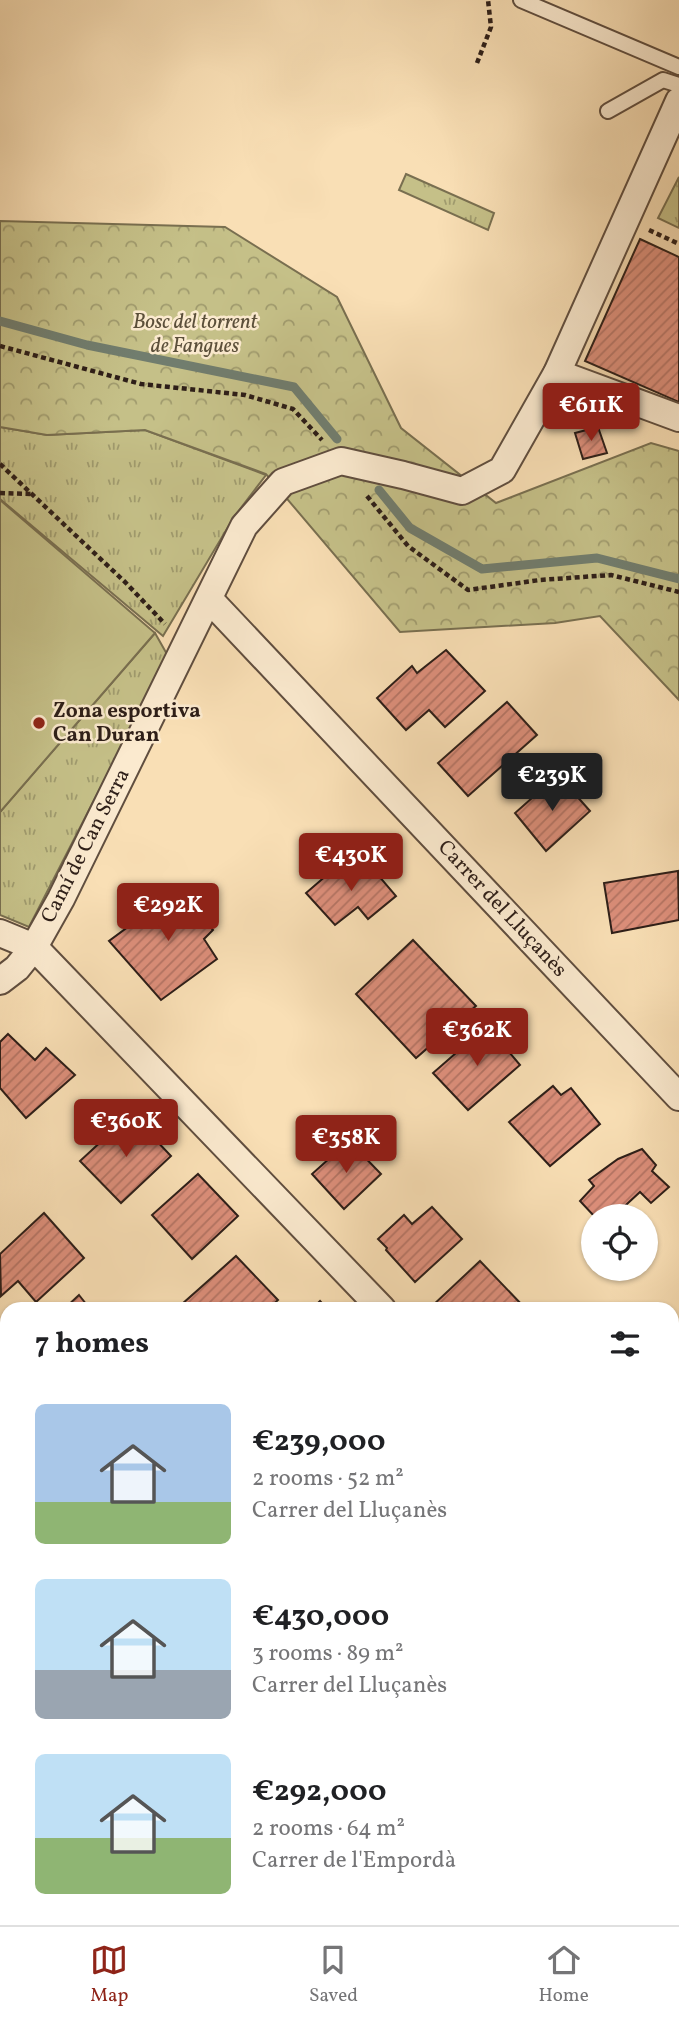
<!DOCTYPE html>
<html lang="en">
<head>
<meta charset="utf-8">
<style>
	:root { --surface:#fff; --page:#f2f2f2; --text:#202124; --muted:#757577; --line:#e0e0e0; --accent:#8f2418 }
	body { margin:0; font-family:Vollkorn,serif; background:var(--page); color:var(--text); height:100vh; display:flex; flex-direction:column; font-size:26px; white-space:nowrap }
	* { box-sizing:border-box; margin:0 }
	p { font-size:23px; color:var(--muted) }
	.icon { flex:none; width:38px; height:38px; fill:none; stroke:currentColor; stroke-width:2; stroke-linecap:round; stroke-linejoin:round }
	.map { position:relative; flex:1; overflow:hidden }
	.drawer { position:absolute; left:0px; top:1302px; width:679px; height:623px; display:flex; flex-direction:column; background:var(--surface); border-radius:21px 21px 0 0; box-shadow:0 2px 5px #0004 }
	.drawer>* { flex:none }
	.buttons { position:absolute; left:581px; top:1204px; display:grid; gap:14px }
	.buttons a { display:grid; place-items:center; width:77px; height:77px; border-radius:50%; background:var(--surface); box-shadow:0 2px 5px #0004; font-size:35px }
	.price { position:absolute; translate:-50% -60px; padding:0 16px; border-radius:7px; background:var(--accent); color:#fff; font-size:23px; line-height:46px; filter:drop-shadow(0 2px 4px #0008) }
	.price::after { content:''; position:absolute; left:50%; top:42px; width:21px; height:16px; margin-left:-10px; background:inherit; clip-path:polygon(0 0,100% 0,50% 100%) }
	.price.on { background:#222; color:#fff }
	ul { padding:0; list-style:none }
	li { display:flex; align-items:center; gap:21px; height:175px; padding:0 35px }
	li span { display:grid; place-items:center; flex:none; width:196px; height:140px; border-radius:10px; color:#555 }
	li>.icon { margin-inline-start:auto }
	span .icon { width:84px; height:84px; fill:#fffc; stroke-width:1 }
	li b { font-size:30px }
	h2 { display:flex; justify-content:space-between; align-items:center; height:84px; padding:0 35px; font-size:30px }
	.menu { display:flex; justify-content:space-around; align-items:center; height:98px; border-top:2px solid var(--line); background:var(--surface); font-size:19px; color:var(--muted) }
	.menu a { display:grid; justify-items:center; gap:4px }
	.menu .on { color:var(--accent) }
	.map>svg:first-child { display:block }
</style>
</head>
<body>
<div class="map">
<svg width="679" height="1925" viewBox="0 0 679 1925">
	<defs>
		<pattern id="grass-tufts" width="24" height="20" patternUnits="userSpaceOnUse" patternTransform="scale(1.75)"><rect width="24" height="20" fill="#c5c088"/><path d="M3 7l-1-3M5 7V3M7 7l1-3M15 17l-1-3M17 17v-4M19 17l1-3" fill="none" stroke="#a09b6e"/></pattern>
		<pattern id="forest-crowns" width="20" height="18" patternUnits="userSpaceOnUse" patternTransform="scale(1.75)"><rect width="20" height="18" fill="#c5c088"/><path d="M2 6a3 3 0 1 1 6 0M12 15a3 3 0 1 1 6 0" fill="none" stroke="#a09b6e"/></pattern>
		<pattern id="building-hatch" width="6" height="6" patternUnits="userSpaceOnUse" patternTransform="scale(1.75)"><rect width="6" height="6" fill="#dd8f7b"/><path d="M-1 1l2-2M0 6l6-6M5 7l2-2" fill="none" stroke="#b47464"/></pattern>
	</defs>
	<rect width="100%" height="100%" fill="#f9dfb5"/>
	<filter id="stains"><feTurbulence type="fractalNoise" baseFrequency=".00286" numOctaves="4"/><feColorMatrix values="0 0 0 0 .2 0 0 0 0 .09 0 0 0 0 .02 0 0 0 .5 -.17"/></filter>
	<radialGradient id="worn" r=".72"><stop offset=".6" stop-color="#630" stop-opacity="0"/><stop offset="1" stop-color="#630" stop-opacity=".3"/></radialGradient>
	<!-- grass -->
	<g fill="url(#grass-tufts)" stroke="#796f50" stroke-width="2">
		<path d="M406,174l88,39 -6,17 -89,-40z"/>
		<path d="M679,177v51l-21,-10z"/>
		<path d="M0,427l47,8 98,-5 121,45 -32,42 -71,119 -163,-137z"/>
		<path d="M155,633l13,23 -139,271 -29,-12v-103z"/>
	</g>
	<!-- forest -->
	<path fill="url(#forest-crowns)" stroke="#796f50" stroke-width="2" d="M0,221l225,6 112,70 64,131 95,75 155,-60 28,8v249l-79,-84 -45,7 -155,9 -134,-158 -121,-44 -98,5 -47,-8z"/>
	<!-- pitch -->
	<path fill="#c5c088" stroke="#796f50" stroke-width="2" d="M0,500l155,133 -155,179z"/>
	<g fill="none" stroke-linecap="round" stroke-linejoin="round">
		<!-- stream -->
		<g stroke="#717d6e" stroke-width="9">
			<path d="M0,321l87,24 207,42 43,52"/>
			<path d="M379,490l31,38 72,41 115,-11 82,21"/>
			<path d="M672,1853l7,-2"/>
			<path d="M561,1925l4,-7"/>
		</g>
	</g>
	<!-- building -->
	<g fill="url(#building-hatch)" stroke="#2d1e18" stroke-width="2">
		<path d="M640,239l39,18v145l-94,-41z"/>
		<path d="M598,427l9,26 -24,6 -8,-26z"/>
		<path d="M446,650l39,41 -40,36 -16,-17 -23,20 -29,-32 35,-32 5,7z"/>
		<path d="M507,702l30,33 -69,61 -30,-33z"/>
		<path d="M558,775l32,36 -44,40 -31,-38z"/>
		<path d="M342,862l9,11 16,-11 29,34 -28,23 -10,-12 -23,18 -29,-32z"/>
		<path d="M678,871l1,49 -67,13 -8,-50z"/>
		<path d="M186,886l9,5 4,8 -5,9 19,22 -9,9 13,20 -56,41 -52,-59 62,-46 4,-6z"/>
		<path d="M413,940l63,66 -60,52 -60,-64z"/>
		<path d="M487,1026l33,39 -52,45 -35,-37z"/>
		<path d="M8,1034l27,26 11,-12 29,27 -49,43 -26,-30v-46z"/>
		<path d="M553,1086l8,9 10,-7 29,36 -50,42 -41,-44z"/>
		<path d="M131,1114l40,42 -50,47 -41,-42z"/>
		<path d="M349,1141l32,33 -37,35 -32,-35z"/>
		<path d="M642,1149l14,16 -4,6 17,16 -18,16 -11,-11 -26,24h-20l-14,-15 14,-15 -5,-6 29,-21z"/>
		<path d="M198,1174l40,42 -46,43 -40,-44z"/>
		<path d="M432,1207l30,32 -47,43 -29,-32 1,-2 -9,-9 26,-24 8,9z"/>
		<path d="M44,1213l40,45 -48,44 -18,-21 -17,15 -1,-42z"/>
		<path d="M236,1256l42,44 -10,9h-84l-3,-4z"/>
		<path d="M480,1261l43,45 -4,3h-86l-2,-2z"/>
		<path d="M79,1295l11,14h-26z"/>
		<path d="M320,1301l7,8h-15z"/>
		<path d="M679,1499v49l-7,-7v-39l2,2z"/>
		<path d="M7,1524v47l-7,-7v-34z"/>
		<path d="M0,1704l7,6v90l-7,-6z"/>
		<path d="M233,1918h63l1,1 -7,6h-50z"/>
	</g>
	<g fill="none" stroke-linecap="round" stroke-linejoin="round">
		<!-- service casing -->
		<g stroke="#604e3f" stroke-width="18">
			<g id="service">
				<path d="M521,0l158,67"/>
				<path d="M608,111l55,-31 16,5"/>
			</g>
		</g>
		<!-- minor casing -->
		<g stroke="#604e3f" stroke-width="30">
			<g id="minor">
				<path d="M557,373l122,45"/>
				<path d="M209,599l470,498"/>
				<path d="M0,933l34,14 348,362"/>
				<path d="M0,981l17,-13 17,-21 27,-48 183,-373 39,-44 58,-21 62,14 59,16 40,-21 55,-97 122,-272"/>
				<path d="M0,1373l7,8"/>
				<path d="M672,1611l7,8"/>
				<path d="M0,1876l7,5"/>
				<path d="M55,1918l9,7"/>
				<path d="M501,1918l6,7"/>
			</g>
		</g>
		<!-- secondary casing -->
		<g stroke="#2d1e18" stroke-width="42">
			<g id="secondary">
				<path d="M672,1893h7"/>
				<path d="M599,1925l7,-7"/>
			</g>
		</g>
		<!-- path -->
		<g stroke="#2d1e18" stroke-width="4.5" stroke-dasharray="5 3.5" stroke-linecap="butt">
			<path d="M477,63l14,-36 -3,-27"/>
			<path d="M649,230l30,14"/>
			<path d="M0,346l141,38 104,11 48,14 29,31"/>
			<path d="M0,464l125,118 40,42"/>
			<path d="M0,493l33,1"/>
			<path d="M367,496l41,50 60,44 72,-10 71,-5 68,17"/>
		</g>
		<!-- service -->
		<use href="#service" stroke="#fbeacf" stroke-width="14"/>
		<!-- minor -->
		<use href="#minor" stroke="#fbeacf" stroke-width="26"/>
		<!-- secondary -->
		<use href="#secondary" stroke="#fbeacf" stroke-width="38"/>
	</g>
	<!-- markers -->
	<circle fill="#8f2418" stroke="#fbeacf" stroke-width="2.5" cx="39" cy="723" r="7"/>
	<g text-anchor="middle" dominant-baseline="central" stroke-width="5" stroke-linejoin="round" paint-order="stroke">
		<!-- park labels -->
		<g font-size="21" font-style="italic" fill="#5b4f3a" stroke="#fbeacf">
			<text x="195" y="322">Bosc del torrent<tspan x="195" dy="24">de Fangues</tspan></text>
		</g>
		<!-- poi labels -->
		<g font-size="21" font-weight="bold" fill="#2d1e18" stroke="#fbeacf" text-anchor="start">
			<text x="53" y="711">Zona esportiva<tspan x="53" dy="24">Can Duran</tspan></text>
		</g>
		<!-- street labels -->
		<g font-size="21" fill="#2d1e18" stroke="#fbeacf">
			<text transform="translate(86 846) rotate(-63)">Camí de Can Serra</text>
			<text transform="translate(502 909) rotate(47)">Carrer del Lluçanès</text>
		</g>
	</g>
	<rect width="100%" height="100%" filter="url(#stains)"/>
	<rect width="100%" height="100%" fill="url(#worn)"/>
</svg>
<div class="buttons">
<a><svg class="icon" aria-label="locate" viewBox="0 0 24 24"><circle cx="12" cy="12" r="6"/><path d="M12 2v4M12 18v4M2 12h4M18 12h4"/></svg></a>
</div>
<b class="price" style="left:591px;top:443px">€611K</b>
<b class="price on" style="left:552px;top:813px">€239K</b>
<b class="price" style="left:351px;top:893px">€430K</b>
<b class="price" style="left:168px;top:943px">€292K</b>
<b class="price" style="left:477px;top:1068px">€362K</b>
<b class="price" style="left:126px;top:1159px">€360K</b>
<b class="price" style="left:346px;top:1175px">€358K</b>
<section class="drawer">
<h2>7 homes<svg class="icon" aria-label="filters" viewBox="0 0 24 24"><path d="M4 7h16M4 17h16"/><circle cx="9" cy="7" r="2"/><circle cx="15" cy="17" r="2"/></svg></h2>
<ul>
<li><span style="background:linear-gradient(#a9c7e8 70%,#8fb573 0)"><svg class="icon" aria-label="home" viewBox="0 0 24 24"><path d="M3 11l9-7 9 7M6 9v11h12V9"/></svg></span><div><b>€239,000</b><p>2 rooms · 52 m²</p><p>Carrer del Lluçanès</p></div></li>
<li><span style="background:linear-gradient(#bfe0f5 65%,#9aa5b1 0)"><svg class="icon" aria-label="home" viewBox="0 0 24 24"><path d="M3 11l9-7 9 7M6 9v11h12V9"/></svg></span><div><b>€430,000</b><p>3 rooms · 89 m²</p><p>Carrer del Lluçanès</p></div></li>
<li><span style="background:linear-gradient(#bfe0f5 60%,#8fb573 0)"><svg class="icon" aria-label="home" viewBox="0 0 24 24"><path d="M3 11l9-7 9 7M6 9v11h12V9"/></svg></span><div><b>€292,000</b><p>2 rooms · 64 m²</p><p>Carrer de l'Empordà</p></div></li>
</ul>
</section>
</div>
<nav class="menu">
<a class="on"><svg class="icon" aria-label="map" viewBox="0 0 24 24"><path d="M3 6l6-2 6 2 6-2v14l-6 2-6-2-6 2zM9 4v14M15 6v14"/></svg>Map</a>
<a><svg class="icon" aria-label="saved" viewBox="0 0 24 24"><path d="M7 4h10v16l-5-4-5 4z"/></svg>Saved</a>
<a><svg class="icon" aria-label="home" viewBox="0 0 24 24"><path d="M3 11l9-7 9 7M6 9v11h12V9"/></svg>Home</a>
</nav>
</body>
</html>
